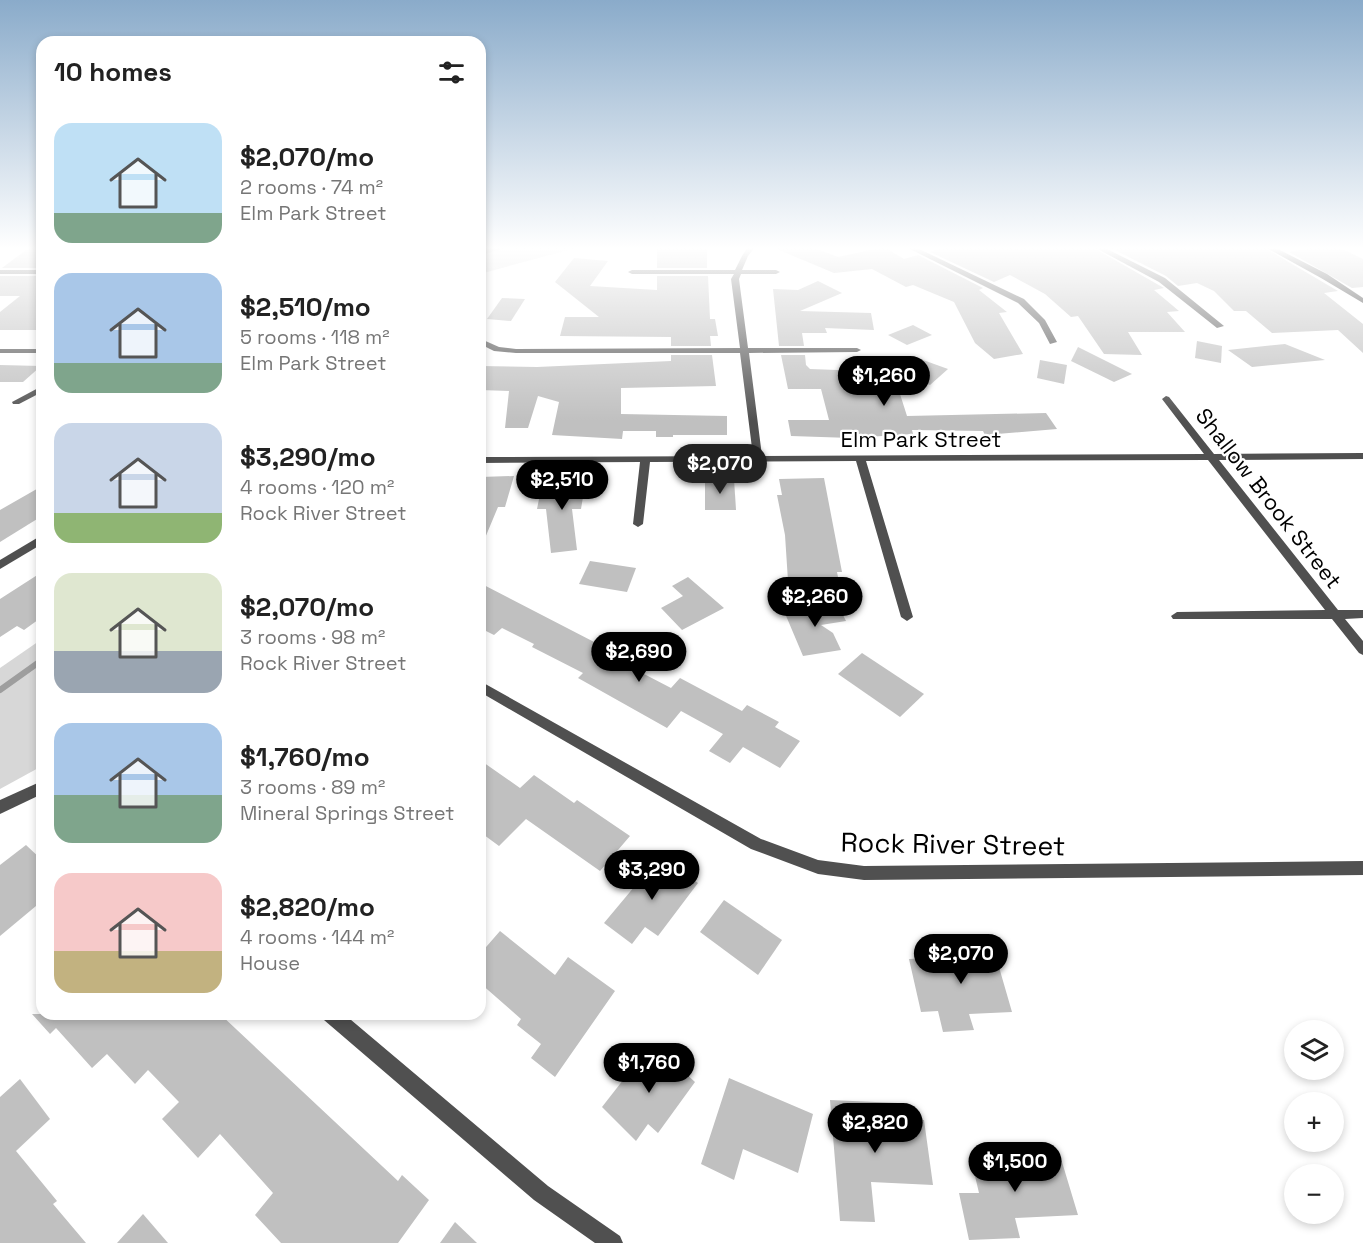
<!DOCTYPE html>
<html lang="en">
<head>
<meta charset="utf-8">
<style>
	:root { --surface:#fff; --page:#f6f6f6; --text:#222; --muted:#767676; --accent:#000 }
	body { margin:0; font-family:"Space Grotesk",sans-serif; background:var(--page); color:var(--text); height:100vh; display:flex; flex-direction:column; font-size:22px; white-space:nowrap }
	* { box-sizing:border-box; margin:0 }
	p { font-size:20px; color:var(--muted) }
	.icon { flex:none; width:33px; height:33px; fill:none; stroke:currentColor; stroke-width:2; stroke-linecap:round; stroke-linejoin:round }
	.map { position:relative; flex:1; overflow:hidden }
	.drawer { position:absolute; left:36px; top:36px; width:450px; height:984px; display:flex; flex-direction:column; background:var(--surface); border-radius:18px; box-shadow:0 3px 9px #0003 }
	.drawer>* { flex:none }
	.controls { position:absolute; left:1284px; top:1020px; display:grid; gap:12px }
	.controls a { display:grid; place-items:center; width:60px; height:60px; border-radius:50%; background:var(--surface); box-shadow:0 3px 9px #0003; font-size:30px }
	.price { position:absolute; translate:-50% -51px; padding:0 14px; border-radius:21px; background:var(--accent); color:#fff; font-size:20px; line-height:39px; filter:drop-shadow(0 2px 3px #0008) }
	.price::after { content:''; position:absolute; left:50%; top:36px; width:18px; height:14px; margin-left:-9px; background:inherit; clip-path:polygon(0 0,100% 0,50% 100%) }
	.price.selected { background:#222; color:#fff }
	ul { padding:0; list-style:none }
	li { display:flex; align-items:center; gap:18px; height:150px; padding:0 18px }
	li span { display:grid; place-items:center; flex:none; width:168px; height:120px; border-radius:18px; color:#555 }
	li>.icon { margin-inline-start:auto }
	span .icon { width:72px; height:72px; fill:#fffc; stroke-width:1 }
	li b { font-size:26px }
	h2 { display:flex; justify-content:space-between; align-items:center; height:72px; padding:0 18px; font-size:26px }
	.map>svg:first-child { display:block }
</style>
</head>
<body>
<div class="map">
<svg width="1363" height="1243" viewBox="0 0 1363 1243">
	<rect width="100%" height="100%" fill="#fff"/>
	<!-- green -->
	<g fill="#d7d7d7">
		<path d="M480,247h99l-99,27z"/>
		<path d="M42,639v127l-42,23v-121z"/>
	</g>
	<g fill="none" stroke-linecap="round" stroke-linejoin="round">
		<!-- stream-far1 -->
		<path stroke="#9e9e9e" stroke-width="4" d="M480,253l22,-6"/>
		<!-- stream -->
		<path stroke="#9e9e9e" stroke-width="6" d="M0,690l42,-30"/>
	</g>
	<!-- building -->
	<g fill="#c0c0c0">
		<path d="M30,247h12v21h-40z"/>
		<rect x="657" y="247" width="50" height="21"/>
		<path d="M772,247h41l25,10 46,-10 20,12 14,-4 65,33 -4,2 28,22 -8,1 24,41 -29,5 -19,-16 -21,-41 -41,-17 -7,2 -34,-18 -38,4z"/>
		<path d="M945,247h147l72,41 -10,2 25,21 -12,1 18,20h-57l14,23 -38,-1 -26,-38 -7,1 -26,-23 -35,-19 -16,7 -64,-30z"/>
		<path d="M1109,247h154l75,44 -14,2 39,31v29l-25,-23 -66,3 -26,-22h-12l-20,-20 -17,-8 -19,3 -12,-10z"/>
		<path d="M1320,247h18l25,12v28l-11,1 -63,-36z"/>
		<path d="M574,258l34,3 -18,25 67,4v-14h51l2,43h5l3,17h-8l1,10h-40v-9l-111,-1 5,-19h34l-44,-35z"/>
		<path d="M0,276h42v54h-42v-18l20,-16h-20z"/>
		<path d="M818,281l24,12 -42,18 71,2 3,17 -49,-2 2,5h-25l2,13h-25l-6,-57 25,1z"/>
		<path d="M502,298l23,1 -14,22 -24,-2z"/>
		<path d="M913,325l19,10 -25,10 -19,-10z"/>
		<path d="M1197,341l25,5 -1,17 -26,-5z"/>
		<path d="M1285,344l40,16 -73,7 -24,-17z"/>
		<path d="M1078,347l54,27 -18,8 -43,-21z"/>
		<path d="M671,355h41l4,31 -95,2v26l106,2v19h-54v2h-17v-6h-33l-1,8 -70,-4 7,-33 -21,-6 -10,32h-23l4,-37 -29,-1v-24l57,1 134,-6z"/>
		<path d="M781,355h24l1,10 4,4 83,3 14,44 139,-3 11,16 -72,6 -2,-4 -71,-1 1,4 -62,4 -60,-2 -3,-16h41l-8,-31h-33z"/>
		<path d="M912,356l36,13 -18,16 -37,-14z"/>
		<path d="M1040,360l27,5 -3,19 -27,-6z"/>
		<path d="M0,365l41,1 -18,16h-23z"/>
		<path d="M514,476l-9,31h-7l-18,43v-73z"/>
		<path d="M824,478l18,94h-5l2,10 -51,-1 -3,-46 -8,-40h5l-3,-16z"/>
		<path d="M543,479h43l-5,30h-9l5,41 -26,3 -5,-44h-9z"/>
		<path d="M705,479h29l2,31h-31z"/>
		<path d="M42,486v30l-42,26v-32z"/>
		<path d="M590,561l46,7 -9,24 -48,-8z"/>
		<path d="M42,572v45l-18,13 -7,-4 -17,11v-38z"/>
		<path d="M688,577l36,31 -42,22 -21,-22 22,-12 -11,-10z"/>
		<path d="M480,583l118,61 -4,4 77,40 9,-10 62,33 5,-6 32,17 -4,5 25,14 -20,27 -37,-21 -13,16 -21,-12 14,-17 -42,-23 -14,17 -89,-50 5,-5 -51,-26 2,-3 -32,-16 -8,7 -14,-7z"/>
		<path d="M837,603l9,18 -25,4 12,8 8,17 -38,6 -19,-45z"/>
		<path d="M862,653l62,41 -24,23 -62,-43z"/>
		<path d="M480,760l40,28 14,-13 40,28 3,-3 53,36 -30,35 -74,-52 -27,27 -19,-14z"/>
		<path d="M26,845l16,15v41l-42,35v-71z"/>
		<path d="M660,856l38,27 -40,53 -13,-9 -13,17 -28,-21z"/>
		<path d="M724,900l58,40 -24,35 -58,-43z"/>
		<path d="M500,931l55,44 13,-18 47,34 -60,86 -24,-19 10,-14 -24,-19 4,-6 -41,-36v-29z"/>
		<path d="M990,936l22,76 -43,2 5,16 -31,2 -5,-21 -17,1 -12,-53 57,-3 -5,-19z"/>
		<path d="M32,1014h188l178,167 4,-6 27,25 -31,43h-117l-26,-28 18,-22 -53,-59 -22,24 -36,-39 17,-17 -31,-32 -13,14 -28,-30 -15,14 -36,-40 -6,6z"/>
		<path d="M652,1043l43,39 -37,51 -10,-9 -12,17 -34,-34z"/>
		<path d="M729,1078l84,36 -15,59 -55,-24 -9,31 -33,-16z"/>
		<path d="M20,1079l30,40 -34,32 41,50 -4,3 33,39h-86v-146z"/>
		<path d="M830,1100l68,3 2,16 24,1 9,65 -62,-3 4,40 -35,-1z"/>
		<path d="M1059,1152l19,63 -63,3 5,20 -51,2 -10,-47h20l-9,-38z"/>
		<path d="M143,1214l25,29h-51z"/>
		<path d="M455,1222l22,21h-37z"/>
	</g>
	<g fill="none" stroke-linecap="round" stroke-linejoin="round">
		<!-- street -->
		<g fill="#505050" fill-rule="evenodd">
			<path d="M748,247h7l-7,9 -6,14h34l4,2 -4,2h-35l-2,5 9,69h109l4,2 -4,2 -108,1 13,103 442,-2 -42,-55 4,-3 3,1 45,57 149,-1v6l-144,1 119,150h25v8l-18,1 18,22v14l-4,-2 -27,-34h-159l-2,-3 6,-4 148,-2 -117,-150 -342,1 47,156 -6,4 -6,-4 -45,-156 -206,1 -7,62 -5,3 -5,-3 7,-62 -160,1v-6l273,-1 -13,-103h-224l-22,-2 -14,-7 1,-5 18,8 17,2 224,-1 -9,-69 3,-5h-102l-4,-2 4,-2h103l7,-14z"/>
			<path d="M906,247h9l109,52 21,21 12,22 -7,2 -11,-21 -21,-20z"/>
			<path d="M1094,247h9l62,31 59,48 -7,2 -58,-46z"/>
			<rect x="0" y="270" width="42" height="4"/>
			<rect x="0" y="349" width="42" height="4"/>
			<path d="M42,386v6l-23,12h-6l-1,-2z"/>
			<path d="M42,535v9l-42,25v-9z"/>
			<path d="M480,681l281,158 57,21 46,6 499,-5v14l-499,5 -46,-6 -67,-25 -271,-157z"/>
			<path d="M42,781v13l-42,20v-14z"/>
			<path d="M321,1014h23l204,172 72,50 3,7h-28l-61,-43 -210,-180z"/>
		</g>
		<!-- secondary -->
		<path fill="#1d1d1d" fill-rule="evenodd" d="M1265,247h9l53,27 36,24v5l-42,-25z"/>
	</g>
	<!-- sky -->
	<linearGradient id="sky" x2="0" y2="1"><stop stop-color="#8aabca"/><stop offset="0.59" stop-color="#fff"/><stop offset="1" stop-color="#fff" stop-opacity="0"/></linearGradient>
	<rect width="1363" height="421" fill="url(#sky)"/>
	<g text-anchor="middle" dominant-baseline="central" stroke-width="4.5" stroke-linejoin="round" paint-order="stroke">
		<!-- street labels -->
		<g font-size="22" fill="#000" stroke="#fff">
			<text x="921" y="439">Elm Park Street</text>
			<text transform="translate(1269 498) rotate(52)">Shallow Brook Street</text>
		</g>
		<!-- near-street labels -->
		<g font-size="27" fill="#000" stroke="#fff">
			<text transform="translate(953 844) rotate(1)">Rock River Street</text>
		</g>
	</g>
</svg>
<div class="controls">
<a><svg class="icon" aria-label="layers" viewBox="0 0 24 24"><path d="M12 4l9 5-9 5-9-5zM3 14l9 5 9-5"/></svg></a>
<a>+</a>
<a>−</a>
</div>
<b class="price" style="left:884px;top:407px">$1,260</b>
<b class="price selected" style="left:720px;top:495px">$2,070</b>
<b class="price" style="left:562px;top:511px">$2,510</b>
<b class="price" style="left:815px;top:628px">$2,260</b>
<b class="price" style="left:639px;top:683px">$2,690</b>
<b class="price" style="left:652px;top:901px">$3,290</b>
<b class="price" style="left:961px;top:985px">$2,070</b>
<b class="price" style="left:649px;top:1094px">$1,760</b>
<b class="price" style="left:875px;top:1154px">$2,820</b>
<b class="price" style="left:1015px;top:1193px">$1,500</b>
<section class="drawer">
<h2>10 homes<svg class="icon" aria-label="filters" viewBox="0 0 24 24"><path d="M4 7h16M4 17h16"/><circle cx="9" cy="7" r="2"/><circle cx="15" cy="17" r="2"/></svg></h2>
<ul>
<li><span style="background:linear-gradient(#bfe0f5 75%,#7fa58c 0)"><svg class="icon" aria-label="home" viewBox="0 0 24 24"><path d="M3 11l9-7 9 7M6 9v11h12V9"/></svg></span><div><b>$2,070/mo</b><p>2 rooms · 74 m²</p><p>Elm Park Street</p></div></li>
<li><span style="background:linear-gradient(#a9c7e8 75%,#7fa58c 0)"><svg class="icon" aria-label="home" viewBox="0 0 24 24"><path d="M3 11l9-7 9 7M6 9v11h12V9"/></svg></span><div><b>$2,510/mo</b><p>5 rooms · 118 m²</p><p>Elm Park Street</p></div></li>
<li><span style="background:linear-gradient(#c9d6e8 75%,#8fb573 0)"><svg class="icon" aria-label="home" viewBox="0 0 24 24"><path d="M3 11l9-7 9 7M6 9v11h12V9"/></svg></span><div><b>$3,290/mo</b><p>4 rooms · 120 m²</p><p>Rock River Street</p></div></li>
<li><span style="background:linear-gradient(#dfe7d0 65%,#9aa5b1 0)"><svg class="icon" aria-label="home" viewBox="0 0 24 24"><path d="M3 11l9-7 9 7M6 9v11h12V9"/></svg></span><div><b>$2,070/mo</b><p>3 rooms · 98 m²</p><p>Rock River Street</p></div></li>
<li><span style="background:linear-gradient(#a9c7e8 60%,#7fa58c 0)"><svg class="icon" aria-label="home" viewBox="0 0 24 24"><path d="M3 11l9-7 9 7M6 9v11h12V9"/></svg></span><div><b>$1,760/mo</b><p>3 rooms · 89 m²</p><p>Mineral Springs Street</p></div></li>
<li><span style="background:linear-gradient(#f6c9c9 65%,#c2b280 0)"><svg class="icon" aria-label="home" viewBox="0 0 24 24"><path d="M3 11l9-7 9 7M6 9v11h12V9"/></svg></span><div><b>$2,820/mo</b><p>4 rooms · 144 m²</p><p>House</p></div></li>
</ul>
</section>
</div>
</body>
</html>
